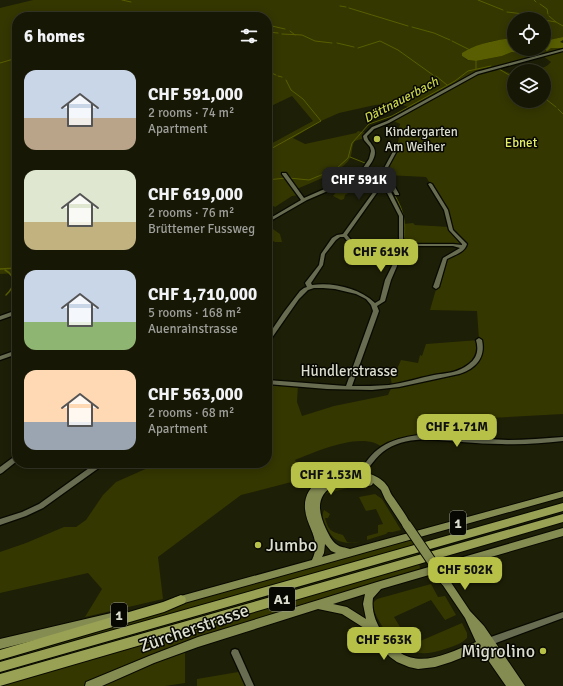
<!DOCTYPE html>
<html lang="en">
<head>
<meta charset="utf-8">
<style>
	:root { --surface:#161705; --page:#1f200f; --text:#f1f3f6; --muted:#9e9f9a; --line:#353627; --accent:#b7c148 }
	body { margin:0; font-family:Signika,sans-serif; background:var(--page); color:var(--text); height:100vh; display:flex; flex-direction:column; font-size:15px; white-space:nowrap }
	* { box-sizing:border-box; margin:0 }
	p { font-size:13px; color:var(--muted) }
	.icon { flex:none; width:22px; height:22px; fill:none; stroke:currentColor; stroke-width:2; stroke-linecap:round; stroke-linejoin:round }
	.map { position:relative; flex:1; overflow:hidden }
	.sheet { position:absolute; left:12px; top:12px; width:260px; height:456px; display:flex; flex-direction:column; background:var(--surface); border-radius:16px; box-shadow:0 2px 10px #0003,0 0 0 1px var(--line) }
	.sheet>* { flex:none }
	.controls { position:absolute; left:507px; top:12px; display:grid; gap:8px }
	.controls a { display:grid; place-items:center; width:44px; height:44px; border-radius:50%; background:var(--surface); box-shadow:0 2px 10px #0003,0 0 0 1px var(--line); font-size:20px }
	.price { position:absolute; translate:-50% -34px; padding:0 9px; border-radius:8px; background:var(--accent); color:#111; font-size:13px; line-height:26px; filter:drop-shadow(0 1px 2px #0008) }
	.price::after { content:''; position:absolute; left:50%; top:24px; width:12px; height:9px; margin-left:-6px; background:inherit; clip-path:polygon(0 0,100% 0,50% 100%) }
	.price.on { background:#222; color:#fff }
	ul { padding:0; list-style:none }
	li { display:flex; align-items:center; gap:12px; height:100px; padding:0 12px }
	li span { display:grid; place-items:center; flex:none; width:112px; height:80px; border-radius:12px; color:#555 }
	li>.icon { margin-inline-start:auto }
	span .icon { width:48px; height:48px; fill:#fffc; stroke-width:1 }
	li b { font-size:17px }
	h2 { display:flex; justify-content:space-between; align-items:center; height:48px; padding:0 12px; font-size:17px }
	.map>svg:first-child { display:block }
</style>
</head>
<body>
<div class="map">
<svg width="563" height="686" viewBox="0 0 563 686">
	<rect width="100%" height="100%" fill="#1d1f07"/>
	<!-- green -->
	<g fill="#343700" fill-rule="evenodd">
		<path d="M33,0h530v37l-19,4v-22h-30v20c-17,-1 -40,5 -52,17l5,4 9,1 26,-5 10,-4 17,2 9,-2 2,-3h4l1,2 6,-3h12v366l-92,5 -8,3 -24,-2 -4,18h-24l-28,10c-20,-18 -67,4 -88,12l8,19 -62,16 -83,62 5,42 -78,18 17,-28 -14,-16 -88,20v-41l26,-9 38,-16h12l10,-7 17,-25 13,-13 43,-19h108v-81l31,2 -1,18 5,14 32,-10 54,-11 4,-9 -2,-13 6,-2 5,-11 17,3 2,-8 2,1 4,-12 53,-4 -2,-29 -47,-1 15,-52 16,-9 -3,-4h-44l-13,4 2,-25 10,-1 2,2 35,2c-3,-19 -14,-35 -24,-50l-40,-2 -1,-3 12,-25 3,-15h-2l2,-8 -9,-4 20,-12 -14,-5 -22,2 -36,8 -18,8 -28,17 12,6 51,-11 2,-2 9,2 -3,5 -9,3c-4,5 -2,12 -5,17 -6,13 -40,25 -53,31l3,6 -8,1 -17,11 -4,-2 -4,2v-44l3,-3 -3,-2v-12l46,-25 -21,-25 -25,12v-91h-250v256l-17,1v-266zM543,56l8,6c-6,8 -17,7 -25,9h18v30h-30v-26l-17,-7z"/>
		<path d="M344,187h7l1,2 -1,2 -6,4 -1,4 -3,1 -8,-4 6,-7z"/>
		<path d="M267,225l13,9 2,8h-7l-8,-4z"/>
		<path d="M352,482l10,2 -37,10 9,-8z"/>
		<path d="M375,494l7,5 19,31 -8,2h-5l-2,2c-18,5 -48,20 -59,-6 -3,-6 -6,-11 -3,-18l6,4 -2,4h-3c4,13 5,13 18,17l4,7 7,1 13,-3v-4l11,-3v-8l5,-1 -7,-15 -10,2 -7,-14z"/>
		<path d="M414,536l7,38 -236,72v37l-20,3h-165v-42l122,-30z"/>
		<path d="M431,584l7,13 7,-1 11,19 -11,5 -14,-20 -37,17 17,28 51,-22 5,10v5c-5,5 -12,8 -19,10 -30,11 -49,5 -66,-22 -4,-7 -9,-15 -9,-23l4,-4z"/>
		<path d="M244,671l6,15h-53v-7z"/>
	</g>
	<!-- water -->
	<g fill="#585e01">
		<path d="M563,37v3l-3,2 3,1v5h-12l-4,3 -2,-1 -1,-9z"/>
		<path d="M505,39h9v10h26v1l-11,4 -17,-2 -10,4 -26,5 -8,-1 -6,-4v-3c12,-8 29,-12 43,-14z"/>
	</g>
	<g fill="none" stroke-linecap="round" stroke-linejoin="round">
		<!-- stream-far1 -->
		<g stroke="#585e01" stroke-width="1">
			<path d="M122,0l9,2"/>
			<path d="M478,0l25,10"/>
			<path d="M534,0l2,2"/>
			<path d="M540,4l7,5 1,5"/>
			<path d="M340,6l6,1"/>
			<path d="M349,8l59,18"/>
			<path d="M507,12l17,2 11,5"/>
			<path d="M253,15l5,2"/>
			<path d="M549,16l7,6"/>
			<path d="M544,20l12,2 7,4"/>
			<path d="M267,23l5,3 13,3"/>
			<path d="M412,27l22,6 16,7"/>
			<path d="M290,31l5,4"/>
			<path d="M267,32l11,1"/>
			<path d="M282,34l20,1 13,6 17,2"/>
			<path d="M452,41l18,9"/>
			<path d="M337,43l17,4"/>
			<path d="M358,48l22,-7 18,9 35,25"/>
			<path d="M476,59v10"/>
			<path d="M0,63l17,-5"/>
			<path d="M499,69l15,9"/>
			<path d="M267,71l9,4"/>
			<path d="M278,76l4,1"/>
			<path d="M436,76l11,9"/>
			<path d="M547,100l9,7"/>
			<path d="M558,109l5,5"/>
			<path d="M267,151l54,-30 -18,-22 -12,-9 -5,-10"/>
			<path d="M350,157l15,6"/>
			<path d="M377,172l5,2c13,23 26,36 22,64"/>
			<path d="M289,178l20,2 27,-11 12,-11 4,-15 17,-19 23,-8 63,-35 13,-10 23,-5"/>
			<path d="M267,180l19,-2"/>
		</g>
		<!-- stream -->
		<g stroke="#585e01" stroke-width="1.5">
			<path d="M0,269l17,-1"/>
			<path d="M5,270c11,6 10,17 1,25"/>
		</g>
		<!-- minor casing -->
		<g stroke="#080900" stroke-width="2.5">
			<g id="minor">
				<path d="M563,49v2l-85,23 -89,49 -15,6 -7,7c1,5 3,5 5,9 7,8 0,17 -5,24l3,1 2,-1 11,1 13,-24h2l1,1 -13,24 13,23v1h-4l-12,-23h-8c5,2 8,5 9,11l-1,1 6,4 14,28v31l11,-3h39l9,1v-1l-13,-14 -5,-20 -16,-26 2,-1 2,1 16,26 5,20 14,14c-2,8 -12,11 -20,15l-8,28 -3,2 -3,-2 10,-29 17,-10 -7,-2h-39l-12,4 -2,10 -3,2v4l-6,14 -6,21 -8,5 2,5 -27,75c12,0 25,0 37,-1 15,-2 30,-7 45,-10 12,-2 24,-2 35,-11 8,-6 10,-14 7,-24l3,-2 3,2c4,18 -7,29 -23,34l-60,13 -27,3 -45,-1 -60,-5v-4l79,6 27,-75 -2,-6 -5,-6 -10,-5 -21,-5 -12,-1h-9l-6,2 -9,9 -30,43 -2,1v-6l17,-25 16,-21 4,-3 3,-1 -2,-4 14,-18 2,-11 11,-16 5,-3 6,-1 37,-51c-1,-8 -8,-10 -15,-12l-7,7 -51,22 -40,23v-3l34,-20 -19,-26v-1h4l18,25 50,-22 7,-5 8,-12 2,-8 -1,-4 -6,-7 -1,-4 9,-9 15,-6 89,-49zM381,187l4,2 14,27v29l-3,14c-18,9 -38,-10 -49,-24zM340,237h4c11,15 28,30 49,27l-8,16 -5,20 -5,3c-16,-15 -42,-21 -63,-18l-1,-2 12,-18 2,-11 11,-14z"/>
				<path d="M17,310v4l-17,6v-4z"/>
				<path d="M17,350v4l-17,6v-4z"/>
				<path d="M419,435c30,0 59,4 89,5 18,0 37,-2 55,-3v4c-20,2 -41,4 -61,3 -13,0 -26,-1 -40,-2 -24,-2 -53,-7 -75,7 -11,7 -18,18 -25,30l-2,1 -2,-1 -1,-2c15,-29 30,-38 62,-42z"/>
				<path d="M15,456h2v5l-15,12 -2,1v-7z"/>
				<path d="M96,463h8l-1,2 -60,43 -17,8 -26,9v-6l22,-7 17,-8z"/>
				<path d="M563,612v6l-75,28 -3,-1 -1,-3 1,-3 3,-1z"/>
				<path d="M235,649l3,1 16,36h-8l-15,-33 1,-3z"/>
			</g>
		</g>
		<!-- major casing -->
		<g stroke="#080900" stroke-width="2">
			<g id="major">
				<path d="M348,470c14,1 32,4 40,17 2,4 3,8 6,11 6,9 13,18 17,27l-1,3 -3,1 -3,-1 -19,-29 -4,-9 -8,-7 -1,2c-5,2 -7,0 -12,-1 -7,-2 -17,-2 -24,1 -21,9 -18,27 -10,44 3,6 5,11 10,15 5,4 9,3 14,5l213,-58v6l-386,108 -3,-1 -2,-3 2,-3 3,-1 135,-37c10,-21 -5,-31 -7,-51 -2,-25 23,-36 43,-39zM325,544l6,7 5,2 -14,4 2,-4z"/>
				<path d="M563,528v8l-182,53 -8,9c-2,13 3,25 10,36 25,41 58,22 93,8l-11,-24 -25,-37 2,-3 3,-1 3,1 22,33 14,15 41,60h-19l-25,-36 -30,12 -16,5 -17,2 -9,-2 -12,-5 -7,-5 -12,-13 -6,-11 -30,-19 -24,-5 -120,38 -44,16 -52,23h-17l1,-4 63,-26 49,-19 179,-55zM365,594l-2,10 3,15 -19,-12 -14,-3z"/>
				<path d="M124,610l3,1 2,3 -2,3 -3,1 -124,31v-10z"/>
			</g>
		</g>
		<!-- highway casing -->
		<g stroke="#080900" stroke-width="2">
			<g id="highway">
				<path d="M563,503v8l-563,161v-10z"/>
				<path d="M563,514v8l-563,164v-12z"/>
				<path d="M181,595l4,2 1,3 -1,3 -21,9 -164,48v-10l163,-48z"/>
			</g>
		</g>
		<!-- minor -->
		<use href="#minor" fill="#686c50" fill-rule="evenodd"/>
		<!-- major -->
		<use href="#major" fill="#858c52" fill-rule="evenodd"/>
		<!-- highway -->
		<use href="#highway" fill="#99a154" fill-rule="evenodd"/>
		<!-- major-bridge casing -->
		<g stroke="#080900" stroke-width="11" stroke-linecap="butt">
			<path id="major-bridge" d="M407,525l38,56"/>
		</g>
		<!-- major-bridge -->
		<use href="#major-bridge" stroke="#858c52" stroke-width="9"/>
	</g>
	<!-- markers -->
	<g fill="#b7c148" stroke="#080802" stroke-width="1.5">
		<circle cx="377" cy="139" r="4"/>
		<circle cx="258" cy="545" r="4"/>
		<circle cx="543" cy="651" r="4"/>
	</g>
	<g text-anchor="middle" dominant-baseline="central" stroke-width="3" stroke-linejoin="round" paint-order="stroke">
		<!-- far-water labels -->
		<g font-size="13" font-style="italic" fill="#c8d349" stroke="#080802">
			<text transform="translate(401 100) rotate(-28)">Dättnauerbach</text>
		</g>
		<!-- far-poi labels -->
		<g font-size="13" fill="#dbddce" stroke="#080802" text-anchor="start">
			<text x="385" y="132">Kindergarten<tspan x="385" dy="15">Am Weiher</tspan></text>
		</g>
		<!-- far-park labels -->
		<g font-size="13" fill="#e2ee67" stroke="#080802">
			<text x="521" y="143">Ebnet</text>
		</g>
		<!-- shield labels -->
		<g fill="#080802" stroke="#9c9d91" stroke-width="1">
			<rect x="450" y="511" width="16" height="24" rx="3"/>
			<rect x="269" y="587" width="26" height="24" rx="3"/>
			<rect x="111" y="603" width="16" height="24" rx="3"/>
		</g>
		<g font-size="14" font-weight="bold" fill="#dbddce">
			<text x="458" y="523">1</text>
			<text x="282" y="599">A1</text>
			<text x="119" y="615">1</text>
		</g>
		<!-- street labels -->
		<g font-size="15" fill="#dbddce" stroke="#080802">
			<text x="349" y="371">Hündlerstrasse</text>
		</g>
		<!-- near-poi labels -->
		<g font-size="18" fill="#dbddce" stroke="#080802" text-anchor="start">
			<text x="266" y="545">Jumbo</text>
			<text x="535" y="651" text-anchor="end">Migrolino</text>
		</g>
		<!-- near-street labels -->
		<g font-size="18" fill="#dbddce" stroke="#080802">
			<text transform="translate(194 628) rotate(-19)">Zürcherstrasse</text>
		</g>
	</g>
</svg>
<div class="controls">
<a><svg class="icon" aria-label="locate" viewBox="0 0 24 24"><circle cx="12" cy="12" r="6"/><path d="M12 2v4M12 18v4M2 12h4M18 12h4"/></svg></a>
<a><svg class="icon" aria-label="layers" viewBox="0 0 24 24"><path d="M12 4l9 5-9 5-9-5zM3 14l9 5 9-5"/></svg></a>
</div>
<b class="price on" style="left:359px;top:201px">CHF 591K</b>
<b class="price" style="left:381px;top:273px">CHF 619K</b>
<b class="price" style="left:457px;top:448px">CHF 1.71M</b>
<b class="price" style="left:331px;top:496px">CHF 1.53M</b>
<b class="price" style="left:465px;top:591px">CHF 502K</b>
<b class="price" style="left:384px;top:661px">CHF 563K</b>
<section class="sheet">
<h2>6 homes<svg class="icon" aria-label="filters" viewBox="0 0 24 24"><path d="M4 7h16M4 17h16"/><circle cx="9" cy="7" r="2"/><circle cx="15" cy="17" r="2"/></svg></h2>
<ul>
<li><span style="background:linear-gradient(#c9d6e8 60%,#b9a48a 0)"><svg class="icon" aria-label="home" viewBox="0 0 24 24"><path d="M3 11l9-7 9 7M6 9v11h12V9"/></svg></span><div><b>CHF 591,000</b><p>2 rooms · 74 m²</p><p>Apartment</p></div></li>
<li><span style="background:linear-gradient(#dfe7d0 65%,#c2b280 0)"><svg class="icon" aria-label="home" viewBox="0 0 24 24"><path d="M3 11l9-7 9 7M6 9v11h12V9"/></svg></span><div><b>CHF 619,000</b><p>2 rooms · 76 m²</p><p>Brüttemer Fussweg</p></div></li>
<li><span style="background:linear-gradient(#c9d6e8 65%,#8fb573 0)"><svg class="icon" aria-label="home" viewBox="0 0 24 24"><path d="M3 11l9-7 9 7M6 9v11h12V9"/></svg></span><div><b>CHF 1,710,000</b><p>5 rooms · 168 m²</p><p>Auenrainstrasse</p></div></li>
<li><span style="background:linear-gradient(#ffd9b3 65%,#9aa5b1 0)"><svg class="icon" aria-label="home" viewBox="0 0 24 24"><path d="M3 11l9-7 9 7M6 9v11h12V9"/></svg></span><div><b>CHF 563,000</b><p>2 rooms · 68 m²</p><p>Apartment</p></div></li>
</ul>
</section>
</div>
</body>
</html>
